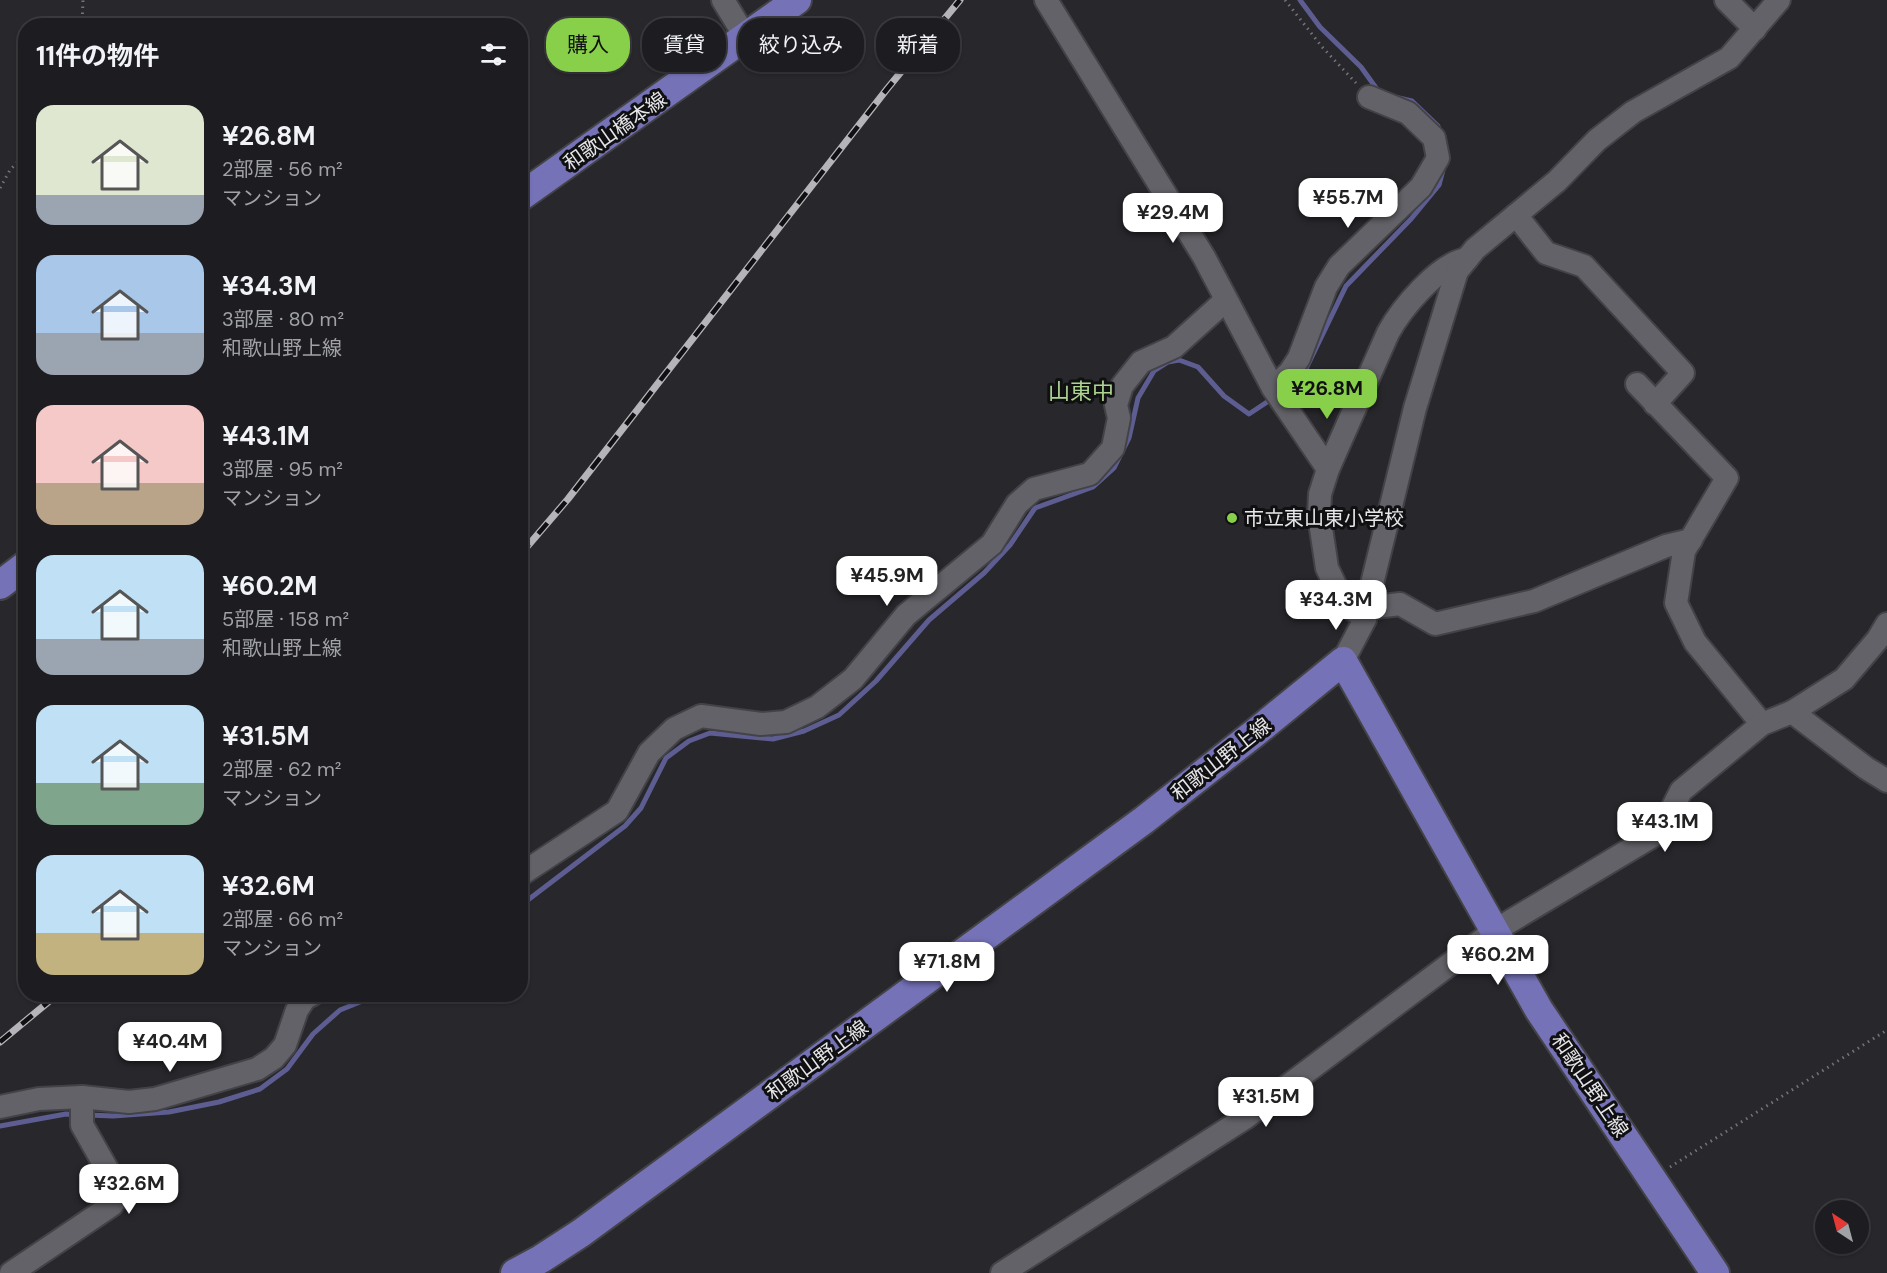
<!DOCTYPE html>
<html lang="ja">
<head>
<meta charset="utf-8">
<style>
	:root { --surface:#1d1d21; --page:#25262a; --text:#f1f3f6; --muted:#a0a2a5; --line:#3b3b3f; --accent:#88cf4a }
	body { margin:0; font-family:"DM Sans","Noto Sans JP",sans-serif; background:var(--page); color:var(--text); height:100vh; display:flex; flex-direction:column; font-size:22px; white-space:nowrap }
	* { box-sizing:border-box; margin:0 }
	p { font-size:20px; color:var(--muted) }
	.icon { flex:none; width:33px; height:33px; fill:none; stroke:currentColor; stroke-width:2; stroke-linecap:round; stroke-linejoin:round }
	.map { position:relative; flex:1; overflow:hidden }
	.drawer { position:absolute; left:18px; top:18px; width:510px; height:984px; display:flex; flex-direction:column; background:var(--surface); border-radius:24px; box-shadow:0 2px 4px #0004,0 0 0 2px var(--line) }
	.drawer>* { flex:none }
	.top-card { position:absolute; left:546px; top:18px; width:570px; height:54px; display:flex; gap:12px }
	.needle { width:39px; rotate:324deg }
	.tools { position:absolute; left:1815px; top:1200px; display:grid; gap:12px }
	.tools a { display:grid; place-items:center; width:54px; height:54px; border-radius:50%; background:var(--surface); box-shadow:0 2px 4px #0004,0 0 0 2px var(--line); font-size:30px }
	.price { position:absolute; translate:-50% -51px; padding:0 14px; border-radius:12px; background:#fff; color:#222; font-size:20px; line-height:39px; filter:drop-shadow(0 2px 3px #0008) }
	.price::after { content:''; position:absolute; left:50%; top:36px; width:18px; height:14px; margin-left:-9px; background:inherit; clip-path:polygon(0 0,100% 0,50% 100%) }
	.price.current { background:var(--accent); color:#111 }
	ul { padding:0; list-style:none }
	li { display:flex; align-items:center; gap:18px; height:150px; padding:0 18px }
	li span { display:grid; place-items:center; flex:none; width:168px; height:120px; border-radius:18px; color:#555 }
	li>.icon { margin-inline-start:auto }
	span .icon { width:72px; height:72px; fill:#fffc; stroke-width:1 }
	li b { font-size:26px }
	h2 { display:flex; justify-content:space-between; align-items:center; height:72px; padding:0 18px; font-size:26px }
	.pill { padding:0 21px; border-radius:24px; background:var(--surface); box-shadow:0 2px 4px #0004,0 0 0 2px var(--line); font-size:21px; line-height:54px }
	.pill.current { background:var(--accent); color:#111 }
	.map>svg:first-child { display:block }
</style>
</head>
<body>
<div class="map">
<svg width="1887" height="1273" viewBox="0 0 1887 1273">
	<rect width="100%" height="100%" fill="#27272c"/>
	<g fill="none" stroke-linecap="round" stroke-linejoin="round">
		<!-- stream -->
		<g stroke="#5d5d91" stroke-width="5">
			<path d="M1300,0l20,27 41,40 18,25"/>
			<path d="M1399,98l13,3 26,25 1,4"/>
			<path d="M1291,386l11,-9 44,-91 65,-67 28,-34 5,-19"/>
			<path d="M520,906l105,-80 16,-18 25,-50 23,-17 21,-8 63,6 31,-8 35,-16 37,-34 53,-61 55,-47 26,-28 25,-37 58,-21 21,-19 15,-30 9,-40 16,-27 14,-9 11,-2 19,7 26,29 25,18 24,-16"/>
			<path d="M88,1115l25,1 56,-4 50,-10 41,-13 27,-20 26,-35 27,-24 40,-16"/>
			<path d="M0,1126l66,-12 10,1"/>
		</g>
		<!-- minor casing -->
		<g stroke="#434347" stroke-width="26">
			<g id="minor">
				<path d="M723,0l23,38"/>
				<path d="M1046,0l158,257 69,131 55,81"/>
				<path d="M1726,0l29,29"/>
				<path d="M1516,215l30,38 38,13 99,107 -28,31"/>
				<path d="M1637,384l90,94 -43,73 -8,52 19,39 67,82"/>
				<path d="M1273,388l17,-16 9,-14 27,-71 13,-21 82,-79 17,-29 -4,-20 -26,-25 -39,-16"/>
				<path d="M1367,608l33,-4 35,20 99,-23 132,-55 25,-6"/>
				<path d="M1365,619l-15,-12 -13,-18 -10,-21 -8,-53 1,-21 8,-25 60,-136c13,-24 51,-70 79,-74"/>
				<path d="M1343,661l22,-42 4,-23 46,-188 42,-137 18,-22 82,-68 40,-41 36,-28 96,-54 50,-58"/>
				<path d="M1792,712l74,56 21,13"/>
				<path d="M520,875l97,-64 32,-58 25,-24 27,-13 60,8 25,-2 31,-15 36,-28 53,-64 86,-71 25,-40 17,-15 56,-15 23,-26 6,-30 -3,-13 6,-19 19,-24 33,-15 52,-47"/>
				<path d="M0,1107l39,-8 43,-2 47,5 26,-3 102,-30 17,-11 11,-13 12,-35 8,-12 8,-4"/>
				<path d="M11,1273l101,-68 8,-13 -38,-67v-28"/>
				<path d="M1002,1273l243,-155 249,-187 167,-100 20,-40 81,-67 30,-12 52,-33 34,-40 9,-15"/>
			</g>
		</g>
		<!-- major casing -->
		<g stroke="#434347" stroke-width="32">
			<g id="major">
				<path d="M520,197l277,-197"/>
				<path d="M0,585l26,-20"/>
				<path d="M515,1273l26,-14 40,-26 563,-413 112,-88 87,-71 196,349 176,263"/>
			</g>
		</g>
		<!-- path -->
		<g stroke="#747478" stroke-width="3" stroke-dasharray="1.5 4.5" stroke-linecap="butt">
			<path d="M1285,0l38,48 33,35"/>
			<path d="M82,26l1,-26"/>
			<path d="M0,188l10,-18 16,-17"/>
			<path d="M1670,1167l217,-137"/>
		</g>
		<!-- minor -->
		<use href="#minor" stroke="#626268" stroke-width="22"/>
		<!-- major -->
		<use href="#major" stroke="#7572b8" stroke-width="28"/>
		<!-- rail casing -->
		<g stroke="#b5b5b9" stroke-width="7">
			<g id="rail">
				<path d="M520,555l48,-56 319,-410 73,-89"/>
				<path d="M0,1042l58,-48"/>
			</g>
		</g>
		<!-- rail -->
		<use href="#rail" stroke="#101012" stroke-width="4.5" stroke-dasharray="14" stroke-linecap="butt"/>
	</g>
	<!-- markers -->
	<circle fill="#88cf4a" stroke="#101012" stroke-width="2" cx="1232" cy="518" r="6"/>
	<g text-anchor="middle" dominant-baseline="central" stroke-width="6" stroke-linejoin="round" paint-order="stroke">
		<!-- street labels -->
		<g font-size="20" fill="#e6e6e9" stroke="#101012">
			<text transform="translate(615 131) rotate(-35)">和歌山橋本線</text>
			<text transform="translate(1221 759) rotate(-38)">和歌山野上線</text>
			<text transform="translate(817 1060) rotate(-36)">和歌山野上線</text>
			<text transform="translate(1590 1085) rotate(56)">和歌山野上線</text>
		</g>
		<!-- poi labels -->
		<g font-size="20" fill="#e6e6e9" stroke="#101012" text-anchor="start">
			<text x="1244" y="518">市立東山東小学校</text>
		</g>
		<!-- quarter labels -->
		<g font-size="22" fill="#acd490" stroke="#101012">
			<text x="1081" y="391">山東中</text>
		</g>
	</g>
</svg>
<div class="tools">
<a><svg class="needle" viewBox="-14 -14 28 28"><path d="M0-13l5 13h-10z" fill="#e53935"/><path d="M0 13l5-13h-10z" fill="#a0a2a5"/></svg></a>
</div>
<b class="price" style="left:1348px;top:229px">¥55.7M</b>
<b class="price" style="left:1173px;top:244px">¥29.4M</b>
<b class="price current" style="left:1327px;top:420px">¥26.8M</b>
<b class="price" style="left:887px;top:607px">¥45.9M</b>
<b class="price" style="left:1336px;top:631px">¥34.3M</b>
<b class="price" style="left:1665px;top:853px">¥43.1M</b>
<b class="price" style="left:1498px;top:986px">¥60.2M</b>
<b class="price" style="left:947px;top:993px">¥71.8M</b>
<b class="price" style="left:170px;top:1073px">¥40.4M</b>
<b class="price" style="left:1266px;top:1128px">¥31.5M</b>
<b class="price" style="left:129px;top:1215px">¥32.6M</b>
<div class="top-card">
<a class="pill current">購入</a>
<a class="pill">賃貸</a>
<a class="pill">絞り込み</a>
<a class="pill">新着</a>
</div>
<section class="drawer">
<h2>11件の物件<svg class="icon" aria-label="filters" viewBox="0 0 24 24"><path d="M4 7h16M4 17h16"/><circle cx="9" cy="7" r="2"/><circle cx="15" cy="17" r="2"/></svg></h2>
<ul>
<li><span style="background:linear-gradient(#dfe7d0 75%,#9aa5b1 0)"><svg class="icon" aria-label="home" viewBox="0 0 24 24"><path d="M3 11l9-7 9 7M6 9v11h12V9"/></svg></span><div><b>¥26.8M</b><p>2部屋 · 56 m²</p><p>マンション</p></div></li>
<li><span style="background:linear-gradient(#a9c7e8 65%,#9aa5b1 0)"><svg class="icon" aria-label="home" viewBox="0 0 24 24"><path d="M3 11l9-7 9 7M6 9v11h12V9"/></svg></span><div><b>¥34.3M</b><p>3部屋 · 80 m²</p><p>和歌山野上線</p></div></li>
<li><span style="background:linear-gradient(#f6c9c9 65%,#b9a48a 0)"><svg class="icon" aria-label="home" viewBox="0 0 24 24"><path d="M3 11l9-7 9 7M6 9v11h12V9"/></svg></span><div><b>¥43.1M</b><p>3部屋 · 95 m²</p><p>マンション</p></div></li>
<li><span style="background:linear-gradient(#bfe0f5 70%,#9aa5b1 0)"><svg class="icon" aria-label="home" viewBox="0 0 24 24"><path d="M3 11l9-7 9 7M6 9v11h12V9"/></svg></span><div><b>¥60.2M</b><p>5部屋 · 158 m²</p><p>和歌山野上線</p></div></li>
<li><span style="background:linear-gradient(#bfe0f5 65%,#7fa58c 0)"><svg class="icon" aria-label="home" viewBox="0 0 24 24"><path d="M3 11l9-7 9 7M6 9v11h12V9"/></svg></span><div><b>¥31.5M</b><p>2部屋 · 62 m²</p><p>マンション</p></div></li>
<li><span style="background:linear-gradient(#bfe0f5 65%,#c2b280 0)"><svg class="icon" aria-label="home" viewBox="0 0 24 24"><path d="M3 11l9-7 9 7M6 9v11h12V9"/></svg></span><div><b>¥32.6M</b><p>2部屋 · 66 m²</p><p>マンション</p></div></li>
</ul>
</section>
</div>
</body>
</html>
